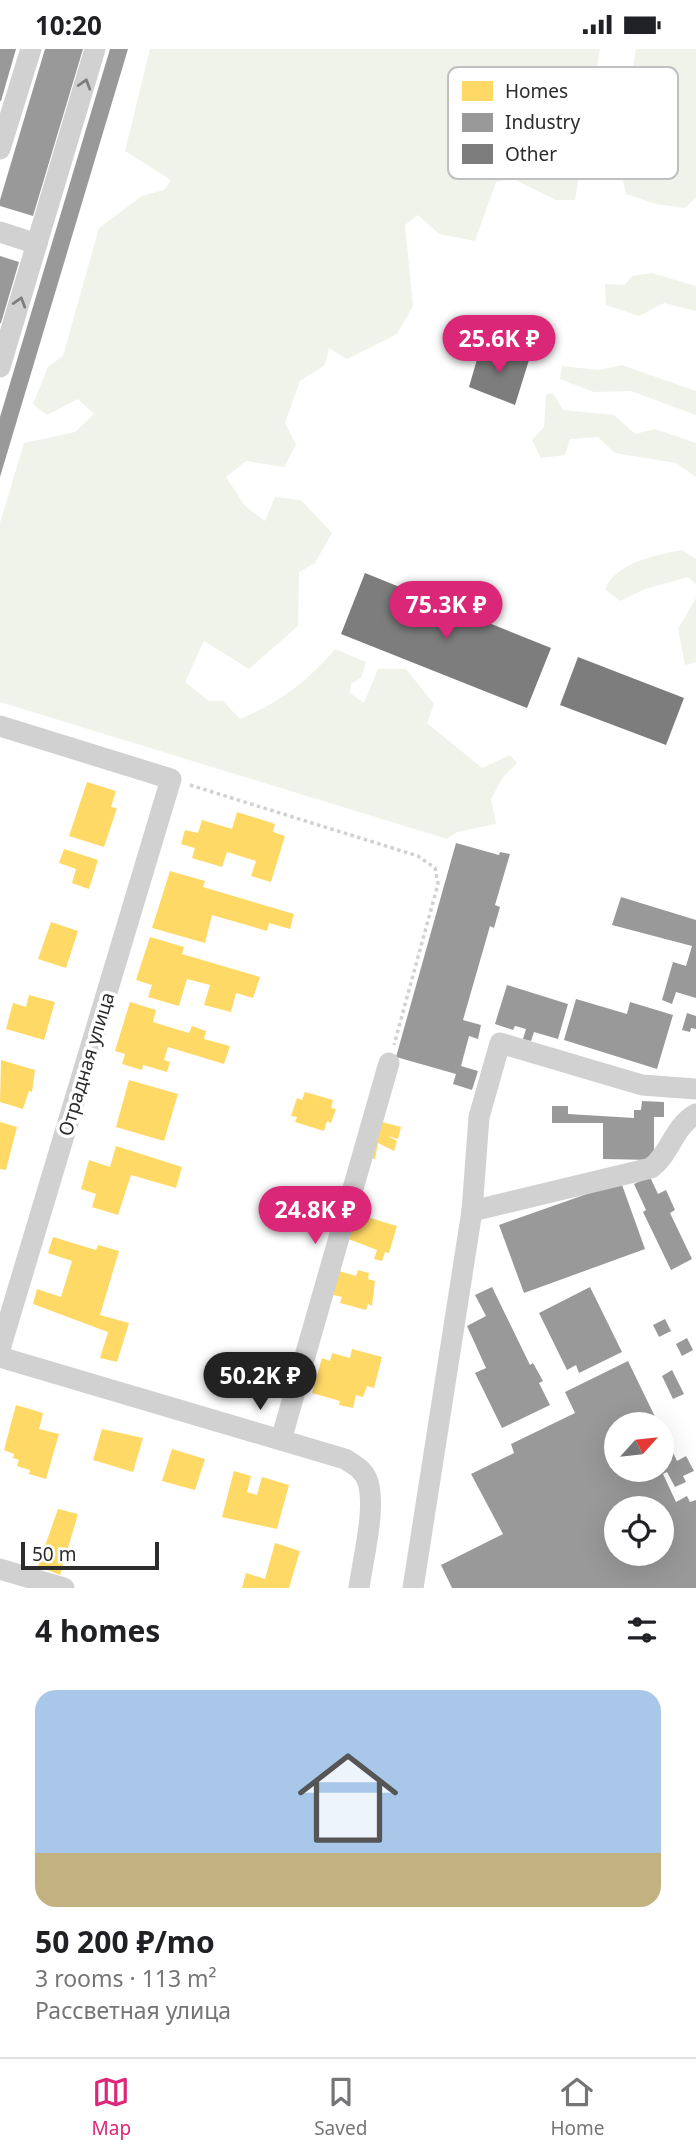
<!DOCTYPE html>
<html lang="en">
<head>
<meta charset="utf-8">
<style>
	:root { --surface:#fff; --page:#f6f6f6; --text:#202124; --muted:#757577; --line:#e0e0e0; --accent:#db2777 }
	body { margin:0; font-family:"Noto Sans",sans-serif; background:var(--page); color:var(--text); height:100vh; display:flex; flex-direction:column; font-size:26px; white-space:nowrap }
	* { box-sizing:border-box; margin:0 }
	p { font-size:23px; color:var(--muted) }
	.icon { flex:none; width:38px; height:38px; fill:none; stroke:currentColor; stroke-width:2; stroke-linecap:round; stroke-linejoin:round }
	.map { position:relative; height:1539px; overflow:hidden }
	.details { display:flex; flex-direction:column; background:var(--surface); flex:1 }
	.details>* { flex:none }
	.needle { width:46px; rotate:63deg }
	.tools { position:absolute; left:604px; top:1363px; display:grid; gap:14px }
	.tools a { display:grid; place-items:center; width:70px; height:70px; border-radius:50%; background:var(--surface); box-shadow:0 7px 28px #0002; font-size:35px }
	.scale { position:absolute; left:21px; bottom:18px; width:138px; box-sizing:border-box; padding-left:7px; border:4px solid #2c2c2c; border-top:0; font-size:19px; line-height:24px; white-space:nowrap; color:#2c2c2c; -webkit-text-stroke:5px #fff; paint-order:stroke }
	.price { position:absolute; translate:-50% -60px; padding:0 16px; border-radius:24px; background:var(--accent); color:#fff; font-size:23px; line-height:46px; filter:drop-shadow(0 2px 4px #0008) }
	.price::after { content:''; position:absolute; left:50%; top:42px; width:21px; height:16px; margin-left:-10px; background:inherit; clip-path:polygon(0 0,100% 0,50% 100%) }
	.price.on { background:#222; color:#fff }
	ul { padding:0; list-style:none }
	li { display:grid; align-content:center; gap:14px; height:371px; padding:0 35px }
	li span { display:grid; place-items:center; height:217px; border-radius:21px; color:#555 }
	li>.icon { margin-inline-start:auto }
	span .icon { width:126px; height:126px; fill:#fffc; stroke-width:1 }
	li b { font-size:30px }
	h2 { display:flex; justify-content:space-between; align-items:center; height:84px; padding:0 35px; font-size:30px }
	.status { display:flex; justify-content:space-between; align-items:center; height:49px; padding:0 35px; background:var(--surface); direction:ltr }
	.status svg { height:19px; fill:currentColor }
	.menu { display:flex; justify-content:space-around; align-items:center; height:98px; border-top:2px solid var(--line); background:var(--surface); font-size:19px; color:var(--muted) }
	.menu a { display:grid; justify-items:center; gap:4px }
	.menu .on { color:var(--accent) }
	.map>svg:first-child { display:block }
</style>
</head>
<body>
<div class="status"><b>10:20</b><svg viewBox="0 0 49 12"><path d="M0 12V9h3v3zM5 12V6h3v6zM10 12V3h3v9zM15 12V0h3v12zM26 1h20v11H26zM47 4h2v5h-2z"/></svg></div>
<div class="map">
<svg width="696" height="1539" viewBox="0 0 696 1539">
	<rect width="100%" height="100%" fill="#fff"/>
	<!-- green -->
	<g fill="#f0f3ea">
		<path d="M150,0h450l-25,151h-19l-43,-21 -17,3 -21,59 -36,-7 -21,-19 -13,10 8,81 -16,28 -50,25 -18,-11 -4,17 -25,16 -15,42 11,22 -12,22 -38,-6 -20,16 19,29 20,15 10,-24 26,3 31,33 -17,30 -16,9 -1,54 -49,43 -45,-28 -19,41 24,19h14l17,18c39,-16 68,-38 95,-70l31,13 -5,16 -10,6 -1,9 14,10 14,-34h28l28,35 -7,19 55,45 28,-13 7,8 -14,14 -12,22 5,25 -39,8 -10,7 -447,-137v-179l24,-80 51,-11 19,-18 -16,-15 -31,16 -14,-11 15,-37 15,-11 36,-128 43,-32 22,-6 7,-10 -46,-29z"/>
		<path d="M636,0h60v148l-11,11 -29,-4 -30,-10 -8,-35 41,-28c-25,-28 -30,-44 -23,-82z"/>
		<path d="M652,224l44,13v25l-32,-8 -25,13 -33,-11 -1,-21 20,1 7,-9z"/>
		<path d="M622,316l74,26v24l-65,-24 -37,1 -34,-13 2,-13 36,4z"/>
		<path d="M553,344l10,17 51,5 21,19 20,-5 41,14v34l-20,-14 -61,-10 -17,-16 -28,2 -5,16 -24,3 -9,-18 12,-13 2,-32z"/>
		<path d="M682,501l14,9v25l-8,-7 -43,12 -25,12 -15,-12c12,-27 51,-34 77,-39z"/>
		<path d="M696,549v64l-11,3 -7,-36z"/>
	</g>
	<!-- homes -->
	<g fill="#ffd966">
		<path d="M87,733l29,9 -5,16 6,1 -13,39 -35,-11z"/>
		<path d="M237,763l38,12 -2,8 12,4 -14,46 -20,-6 5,-15 -29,-9 -5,15 -30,-9 3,-10 -14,-4 4,-14 13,3 4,-13 30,9z"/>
		<path d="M64,800l34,11 -9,29 -17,-6 4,-14 -17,-6z"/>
		<path d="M170,822l35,10 -2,6 91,27 -4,15 -21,-6 -2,8 -55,-16 -7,28 -53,-15z"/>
		<path d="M51,873l27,9 -12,37 -28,-9z"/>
		<path d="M150,888l34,10 -2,7 78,23 -7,21 -17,-5 -5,19 -27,-7 6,-20 -23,-6 -8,27 -31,-9 4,-12 -16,-5z"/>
		<path d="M29,946l26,7 -11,38 -38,-11 7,-26 13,4z"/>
		<path d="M130,953l26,8 -3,12 36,11 3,-7 14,5 -2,8 26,7 -6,18 -56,-17 -4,13 6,2 -3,10 -24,-7 -1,5 -20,-6 3,-10 -10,-3z"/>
		<path d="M1,1011l34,10 -3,22 -3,-1 -6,18 -23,-7z"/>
		<path d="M129,1031l49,14 -14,47 -48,-14z"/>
		<path d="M305,1043l28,8 -2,8 5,1 -5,14 -4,-2 -3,10 -29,-9 2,-5 -6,-1 6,-18 5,2z"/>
		<path d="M0,1073l17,5 -11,43 -6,-1z"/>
		<path d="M382,1073l19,5 -3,12 -10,-3 9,5 -3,10 -16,-8 -3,16 -9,-2z"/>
		<path d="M116,1097l66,21 -6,21 -45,-13 -13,40 -26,-8 4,-13 -15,-5 8,-29 21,7z"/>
		<path d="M350,1163l47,14 -8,27 -4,-1 -3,9 -8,-2 3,-9 -34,-13z"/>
		<path d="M53,1188l43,13 2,-5 21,6 -19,64 29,8 -12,39 -17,-4 8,-26 -75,-28 4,-15 24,8 11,-36 -24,-8z"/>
		<path d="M332,1220l24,7 2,-6 11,3 -1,6 7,2 -3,25 -4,-2 -2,6 -26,-7 2,-6 -17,-4z"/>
		<path d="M352,1300l30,8 -8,31 -7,-2 -4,11 -7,-2 -3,13 -14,-3 1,-4 -28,-8 10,-35 8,3 2,-8 18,5z"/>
		<path d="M16,1356l27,8 -4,16 20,5 -13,45 -17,-5 1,-4 -13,-4 2,-6 -6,-2 1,-4 -10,-4z"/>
		<path d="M102,1380l41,9 -10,34 -40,-12z"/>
		<path d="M172,1400l33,10 -10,31 -33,-9z"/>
		<path d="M234,1422l17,5 -4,16 10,3 5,-18 27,8 -12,44 -55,-12z"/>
		<path d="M58,1460l20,5 -18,61 -22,-9z"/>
		<path d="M275,1494l25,8 -11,37h-47l4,-15 19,6z"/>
	</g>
	<!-- industry -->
	<g fill="#999" fill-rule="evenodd">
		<path d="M0,0h16l-15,52h-1z"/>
		<path d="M45,0h38l-50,167 -33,-10v-6z"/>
		<path d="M110,0h18l-128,428v-60z"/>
		<path d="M0,207l19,6 -18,61h-1z"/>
		<path d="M456,794l43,12 1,-3 10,2 -15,51 5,2 -6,21 -4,-2 -27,94 18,5 -3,14 -9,-3 -8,30 17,5 -6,19 -19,-6 3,-10 -60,-17z"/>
		<path d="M621,848l75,23v78l-20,-6 -4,12 -10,-4 11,-38 13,4 6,-20 -80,-21z"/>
		<path d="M507,936l61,19 -10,35 -24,-7 -3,9 -8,-2 3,-10 -11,-3 -2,4 -18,-6z"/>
		<path d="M576,950l51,15 3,-12 43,13 -16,54 -93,-29z"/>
		<path d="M687,964l9,3v13l-5,-1 -1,4 -8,-2z"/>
		<path d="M642,1052l22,1v15h-10v43l-51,-1v-36h-51v-17h16v8l66,4v-8h7z"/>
		<path d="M650,1128l8,17 8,-4 9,20 -5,3 22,46 -21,11 -28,-58 3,-2 -12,-26z"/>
		<path d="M621,1133l24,67 -121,44 -25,-68z"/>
		<path d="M492,1238l38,78 3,-2 10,18 -4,2 11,22 -48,23 -27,-55 11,-5 -19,-42 19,-10 -11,-21z"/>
		<path d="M590,1238l32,65 -43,21 -3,-8 -9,5 -28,-57z"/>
		<path d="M665,1270l6,12 -12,6 -6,-12z"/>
		<path d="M687,1289l6,12 -11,6 -6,-12z"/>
		<path d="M628,1312l31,64h-43v45h46v-41l15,32 9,-5 8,15 -11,5 3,6 -11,5 -8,-15 -4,2 13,28 11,-6 3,6 6,-2v88h-244l-11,-23 62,-31 -32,-60 43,-21 -3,-9 64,-31 -10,-21zM616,1460h46v45h-46z"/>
		<path d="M672,1321l12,24 -11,5 -11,-23z"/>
	</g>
	<!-- building -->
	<g fill="#7d7d7d">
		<path d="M480,300l16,5 2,-4 31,10 -14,45 -46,-18z"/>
		<path d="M365,524l186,75 -24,60 -186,-74z"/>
		<path d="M578,608l106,41 -18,47 -106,-40z"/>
	</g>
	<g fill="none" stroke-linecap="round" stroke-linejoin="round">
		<!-- path -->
		<path stroke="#d1d1d1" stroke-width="3.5" stroke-dasharray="3.5 3.5" stroke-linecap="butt" d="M190,736l228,71 17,12 3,16 -44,161"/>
		<!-- minor -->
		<g stroke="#d1d1d1" stroke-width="21">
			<path d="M0,100l31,-100"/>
			<path d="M0,183l37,12"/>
			<path d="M0,318l95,-318"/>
			<path d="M0,677l171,53 -171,570"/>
			<path d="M472,1162l179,-43c20,-15 22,-41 45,-54"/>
			<path d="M0,1308l345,102c10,6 19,11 23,23 8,28 -5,76 -9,106"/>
			<path d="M281,1391l108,-377"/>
			<path d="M0,1520l64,19"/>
			<path d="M413,1539l59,-377 7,-94 21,-74 142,42 54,4"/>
		</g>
	</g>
	<!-- one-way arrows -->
	<defs><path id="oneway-chevron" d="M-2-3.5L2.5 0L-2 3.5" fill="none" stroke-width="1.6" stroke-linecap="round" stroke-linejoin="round" transform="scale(1.75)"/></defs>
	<g stroke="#7e7e7e">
		<use href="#oneway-chevron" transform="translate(85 35) rotate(-73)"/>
		<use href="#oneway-chevron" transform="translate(20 253) rotate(-73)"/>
	</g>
	<g text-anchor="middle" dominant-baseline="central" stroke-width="7" stroke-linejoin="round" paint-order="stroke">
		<!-- street labels -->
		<g font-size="19" fill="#2c2c2c" stroke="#fff">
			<text transform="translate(86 1015) rotate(-73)">Отрадная улица</text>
		</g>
	</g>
	<!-- legend -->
	<rect x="448" y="18" width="230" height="112" rx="10" fill="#fff" stroke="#c0c0c0" stroke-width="2"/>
	<rect x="462" y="32" width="31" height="20" fill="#ffd966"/>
	<rect x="462" y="64" width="31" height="19" fill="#999"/>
	<rect x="462" y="95" width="31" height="20" fill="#7d7d7d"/>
	<g font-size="19" fill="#2c2c2c">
		<text x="505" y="49">Homes</text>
		<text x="505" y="80">Industry</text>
		<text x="505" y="112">Other</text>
	</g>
</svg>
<div class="tools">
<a><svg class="needle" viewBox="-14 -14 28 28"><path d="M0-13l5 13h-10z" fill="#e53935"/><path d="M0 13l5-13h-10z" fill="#757577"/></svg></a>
<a><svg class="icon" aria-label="locate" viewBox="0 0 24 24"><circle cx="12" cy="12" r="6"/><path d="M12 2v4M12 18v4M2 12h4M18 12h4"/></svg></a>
</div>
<div class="scale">50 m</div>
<b class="price" style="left:499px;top:326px">25.6K ₽</b>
<b class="price" style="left:446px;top:592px">75.3K ₽</b>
<b class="price" style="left:315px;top:1197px">24.8K ₽</b>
<b class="price on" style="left:260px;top:1363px">50.2K ₽</b>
</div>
<section class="details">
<h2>4 homes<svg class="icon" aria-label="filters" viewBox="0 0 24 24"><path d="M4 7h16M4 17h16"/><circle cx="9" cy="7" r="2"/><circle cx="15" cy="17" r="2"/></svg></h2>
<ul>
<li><span style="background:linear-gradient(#a9c7e8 75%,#c2b280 0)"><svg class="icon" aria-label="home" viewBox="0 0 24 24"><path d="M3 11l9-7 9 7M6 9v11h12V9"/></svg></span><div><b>50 200 ₽/mo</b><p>3 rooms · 113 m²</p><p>Рассветная улица</p></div></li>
</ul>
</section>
<nav class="menu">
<a class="on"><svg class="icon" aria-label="map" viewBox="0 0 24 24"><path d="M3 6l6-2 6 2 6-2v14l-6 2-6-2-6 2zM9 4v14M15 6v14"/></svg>Map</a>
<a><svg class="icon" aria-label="saved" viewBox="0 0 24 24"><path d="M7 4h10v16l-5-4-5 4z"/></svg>Saved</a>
<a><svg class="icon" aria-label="home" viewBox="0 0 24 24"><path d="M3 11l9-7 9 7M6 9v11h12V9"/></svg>Home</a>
</nav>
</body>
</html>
